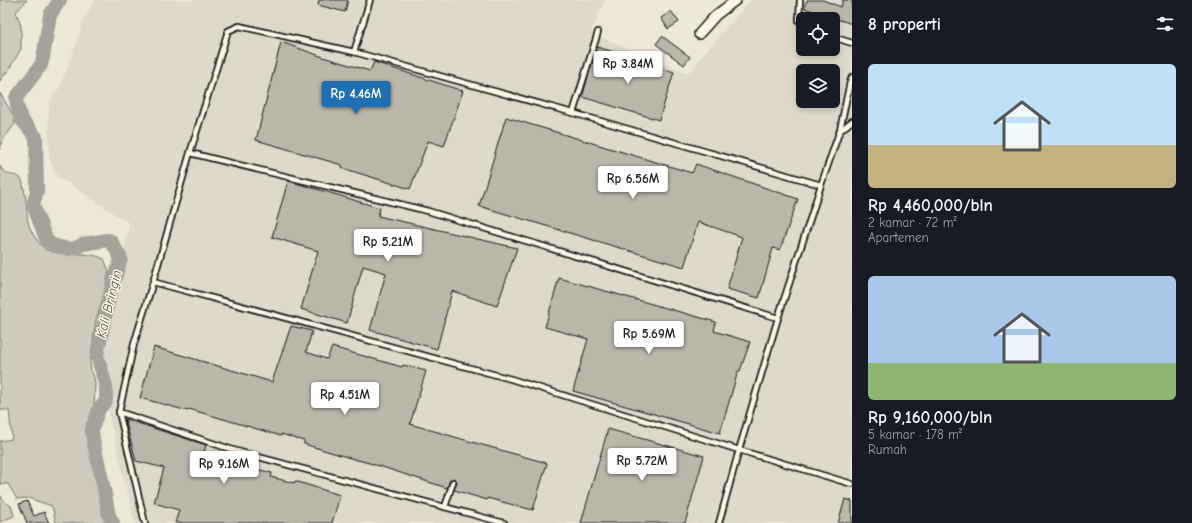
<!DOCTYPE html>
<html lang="id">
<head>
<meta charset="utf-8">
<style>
	:root { --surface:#171b24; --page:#20242c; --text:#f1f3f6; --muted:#9ea1a6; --accent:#1f6fb2 }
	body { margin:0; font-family:"Comic Neue",sans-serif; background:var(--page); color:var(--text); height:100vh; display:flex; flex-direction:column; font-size:15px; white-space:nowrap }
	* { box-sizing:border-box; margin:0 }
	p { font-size:13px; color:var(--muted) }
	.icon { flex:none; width:22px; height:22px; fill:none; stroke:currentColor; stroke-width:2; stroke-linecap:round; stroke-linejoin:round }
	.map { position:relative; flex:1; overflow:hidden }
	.sheet { display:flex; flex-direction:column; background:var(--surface); width:340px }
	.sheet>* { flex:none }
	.tools { position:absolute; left:796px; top:12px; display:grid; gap:8px }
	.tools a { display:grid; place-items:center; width:44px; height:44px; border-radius:6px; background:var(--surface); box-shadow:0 2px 6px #0003; font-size:20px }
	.price { position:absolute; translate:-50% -34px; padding:0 9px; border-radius:4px; background:#fff; color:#222; font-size:13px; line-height:26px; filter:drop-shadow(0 1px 2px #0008) }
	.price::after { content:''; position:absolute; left:50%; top:24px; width:12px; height:9px; margin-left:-6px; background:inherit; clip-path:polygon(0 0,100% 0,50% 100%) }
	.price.active { background:var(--accent); color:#fff }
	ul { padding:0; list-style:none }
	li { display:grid; align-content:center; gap:8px; height:212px; padding:0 16px }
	li span { display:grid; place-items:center; height:124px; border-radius:6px; color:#555 }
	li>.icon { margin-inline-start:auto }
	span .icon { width:72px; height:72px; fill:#fffc; stroke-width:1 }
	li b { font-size:17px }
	h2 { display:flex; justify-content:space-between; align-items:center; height:48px; padding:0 16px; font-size:17px }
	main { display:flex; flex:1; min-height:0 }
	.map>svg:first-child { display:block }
</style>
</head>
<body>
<main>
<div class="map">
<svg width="852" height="523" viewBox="0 0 852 523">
	<rect width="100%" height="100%" fill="#eee8d9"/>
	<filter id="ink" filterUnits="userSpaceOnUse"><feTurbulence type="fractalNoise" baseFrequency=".025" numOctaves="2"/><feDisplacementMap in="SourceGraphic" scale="8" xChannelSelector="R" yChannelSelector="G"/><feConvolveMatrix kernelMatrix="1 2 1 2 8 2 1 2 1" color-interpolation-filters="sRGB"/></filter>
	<g filter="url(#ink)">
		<!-- built -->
		<path fill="#ded9cb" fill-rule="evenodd" d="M95,0h510l-14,33 98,41 15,-21 47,-53h101v523h-717l-26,-107 2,-24 -4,-20 -7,-21 8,-37 14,-49 7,-42 -24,-15 -35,-24 -7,-3 -6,-6 -4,-6 -4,-14v-49l2,-8 9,-11 19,-52 4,-15zM803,19h30v30h-30zM803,71h30v30h-30z"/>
		<!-- green -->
		<g fill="#cfcabd" stroke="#76736c">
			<path d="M0,0h27l-11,12 5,14v23l-12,20 -9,12z"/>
			<path d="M0,93l14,24 1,7 -13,17 -2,8z"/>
			<path d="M0,166c7,13 17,6 22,14 1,2 1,7 2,9 5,21 -1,35 14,52 3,4 7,9 11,10 18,6 38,-1 55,8l5,12 -7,31 -6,17 -6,44 1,7 3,7 1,7 -1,26 -7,13 -1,10 3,18 10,31 9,41h-52l-4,-17 -24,-8 -11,1 -9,-15h-8v-43l12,-2 -3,-29h-9z"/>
			<path d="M0,495l5,7 6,4 3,10 -14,6z"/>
		</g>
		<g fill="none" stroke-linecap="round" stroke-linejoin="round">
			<!-- river -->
			<path stroke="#a7a299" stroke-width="14" d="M60,0l-10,15 -7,43 -2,7 -25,33 1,7 4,14 15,18 1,54 -4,14 14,36 6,4 15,4 8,-1 7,-4 25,-4 3,1 10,17 -12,40 -12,57 9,31v15l-7,8 -7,20 1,11 10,44 6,32 4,7"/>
		</g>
		<!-- building -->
		<g fill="#bab6aa" stroke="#1c1c1c">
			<path d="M319,0h29l-3,12 -27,-7z"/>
			<path d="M807,0h16l18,7 2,-7h9v24l-48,-16z"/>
			<path d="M671,11l8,11 -11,7 -7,-11z"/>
			<path d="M662,36l28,21 -6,8 -28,-21z"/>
			<path d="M281,42l45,16 44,13 4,-9 89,29 -19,55 -16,-5 -18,48 -68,-21v-3l-86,-25z"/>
			<path d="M597,47l23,7 -2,5 26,8 1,-4 29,9 -15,48 -77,-23z"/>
			<path d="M506,117l186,56 4,-9 102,35 -18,51 -7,-2 -14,50 -32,-9 15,-52 -44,-15 -14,45 -205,-61z"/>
			<path d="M288,181l46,13 46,14 -2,8 139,32 -20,58 -45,-15 -15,58 -67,-19 16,-57 -23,-7 -16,57 -46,-14 17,-58 -46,-14z"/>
			<path d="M559,278l157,44 -2,9 36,11 -10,29h-2l-18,62 -147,-42 15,-52 -43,-12z"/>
			<path d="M291,326l21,5 -6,21 21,7 5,-12 70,20 1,-2 23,6 -16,53 69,20 68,19 -14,47 -46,-12v2l-33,-10 3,-8 -3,-4 -4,2 -3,8 -74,-24 -23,-6 -46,-14v-3l-23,-7v2l-92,-27 -1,2 -48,-13 14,-51 118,35z"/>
			<path d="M125,419l81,26 -2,7 23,7 -1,2 46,12 -1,4 23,6 1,-2 45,14 -8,28h-157l4,-13 -25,-7 10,-35 -28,-7z"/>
			<path d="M608,429l96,27 -19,67h-104z"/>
			<path d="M845,499l7,2v22h-14z"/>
			<path d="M27,501l7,15 10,-4 5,11h-22l-8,-19z"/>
		</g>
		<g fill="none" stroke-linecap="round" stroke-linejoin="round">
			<!-- service casing -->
			<g stroke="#1c1c1c" stroke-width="8">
				<g id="service">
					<path d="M800,0l-1,21 4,4"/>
					<path d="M833,37l19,6"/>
					<path d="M354,52l16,-52"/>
					<path d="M573,113l25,-81"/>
					<path d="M841,130l11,-9"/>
					<path d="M190,153l238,58 350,107"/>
					<path d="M153,282l358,97 228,71 113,34"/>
					<path d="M119,412l26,111"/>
					<path d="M445,507l8,-25"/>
					<path d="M504,523l-271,-73 -114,-38 15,-68 19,-62 37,-129 38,-122 11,-5 115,26 219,61 248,72"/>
					<path d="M719,523l20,-73 39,-132 43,-133 19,-55 10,-48 2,-5"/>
				</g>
			</g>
			<!-- minor casing -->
			<g stroke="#1c1c1c" stroke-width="12">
				<path id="minor" d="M699,34l17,-19 20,-15"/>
			</g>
			<!-- service -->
			<use href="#service" stroke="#fcf5e5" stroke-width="4.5"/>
			<!-- minor -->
			<use href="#minor" stroke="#fcf5e5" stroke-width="9"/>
		</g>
	</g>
	<g text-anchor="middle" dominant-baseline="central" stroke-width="3" stroke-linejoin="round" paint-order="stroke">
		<!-- water labels -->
		<g font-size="14" font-style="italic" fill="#5b5854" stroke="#fcf5e5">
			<text transform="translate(109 304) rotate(-76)">Kali Bringin</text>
		</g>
	</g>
</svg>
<div class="tools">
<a><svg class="icon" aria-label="locate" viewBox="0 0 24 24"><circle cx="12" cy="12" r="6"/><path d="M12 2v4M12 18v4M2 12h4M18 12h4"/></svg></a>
<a><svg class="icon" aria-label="layers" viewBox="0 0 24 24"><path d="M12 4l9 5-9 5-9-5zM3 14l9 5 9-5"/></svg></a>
</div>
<b class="price" style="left:628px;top:85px">Rp 3.84M</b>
<b class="price active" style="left:356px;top:115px">Rp 4.46M</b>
<b class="price" style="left:633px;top:200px">Rp 6.56M</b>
<b class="price" style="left:388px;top:263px">Rp 5.21M</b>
<b class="price" style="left:649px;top:355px">Rp 5.69M</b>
<b class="price" style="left:345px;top:416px">Rp 4.51M</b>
<b class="price" style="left:642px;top:482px">Rp 5.72M</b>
<b class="price" style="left:224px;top:485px">Rp 9.16M</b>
</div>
<section class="sheet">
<h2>8 properti<svg class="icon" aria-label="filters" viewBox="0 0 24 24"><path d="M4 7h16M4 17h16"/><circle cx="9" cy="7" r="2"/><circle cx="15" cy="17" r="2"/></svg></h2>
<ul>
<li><span style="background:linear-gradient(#bfe0f5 65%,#c2b280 0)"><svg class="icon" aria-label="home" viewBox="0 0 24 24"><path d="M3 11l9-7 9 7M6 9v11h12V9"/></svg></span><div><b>Rp 4,460,000/bln</b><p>2 kamar · 72 m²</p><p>Apartemen</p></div></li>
<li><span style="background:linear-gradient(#a9c7e8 70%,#8fb573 0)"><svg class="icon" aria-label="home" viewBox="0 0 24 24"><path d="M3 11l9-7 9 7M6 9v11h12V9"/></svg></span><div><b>Rp 9,160,000/bln</b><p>5 kamar · 178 m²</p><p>Rumah</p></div></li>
</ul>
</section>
</main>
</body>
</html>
